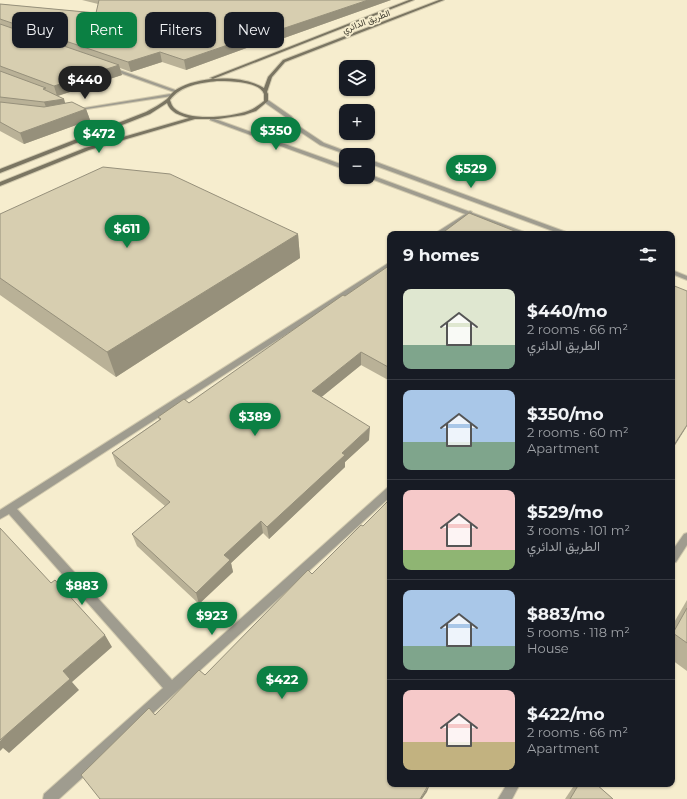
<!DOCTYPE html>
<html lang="en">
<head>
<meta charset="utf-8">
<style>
	:root { --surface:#171b24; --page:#242831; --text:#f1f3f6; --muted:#9ea1a6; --line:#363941; --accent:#0b8043 }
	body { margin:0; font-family:Montserrat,Vazirmatn,sans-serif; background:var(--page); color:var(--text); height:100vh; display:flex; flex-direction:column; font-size:15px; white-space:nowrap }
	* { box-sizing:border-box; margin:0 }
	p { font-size:13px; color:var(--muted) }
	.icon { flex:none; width:22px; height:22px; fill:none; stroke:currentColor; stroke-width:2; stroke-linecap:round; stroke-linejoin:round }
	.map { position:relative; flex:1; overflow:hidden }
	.side { position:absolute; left:387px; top:231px; width:288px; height:556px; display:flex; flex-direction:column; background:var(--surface); border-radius:8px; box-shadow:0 1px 3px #0004 }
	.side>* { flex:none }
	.top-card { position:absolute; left:12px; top:12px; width:315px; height:36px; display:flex; gap:8px }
	.controls { position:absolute; left:339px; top:60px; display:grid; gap:8px }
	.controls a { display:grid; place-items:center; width:36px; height:36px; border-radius:8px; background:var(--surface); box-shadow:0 1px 3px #0004; font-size:20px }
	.price { position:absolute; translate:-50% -34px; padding:0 9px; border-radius:14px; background:var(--accent); color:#fff; font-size:13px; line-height:26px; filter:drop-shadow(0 1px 2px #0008) }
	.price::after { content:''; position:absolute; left:50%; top:24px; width:12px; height:9px; margin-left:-6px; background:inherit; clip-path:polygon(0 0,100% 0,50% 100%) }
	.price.current { background:#222; color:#fff }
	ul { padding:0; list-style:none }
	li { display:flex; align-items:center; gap:12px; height:100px; padding:0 16px }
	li+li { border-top:1px solid var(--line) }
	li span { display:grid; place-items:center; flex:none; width:112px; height:80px; border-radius:8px; color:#555 }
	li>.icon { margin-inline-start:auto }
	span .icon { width:48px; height:48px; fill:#fffc; stroke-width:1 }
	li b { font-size:17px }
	h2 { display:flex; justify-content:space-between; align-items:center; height:48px; padding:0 16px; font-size:17px }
	.chip { padding:0 14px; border-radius:8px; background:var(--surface); box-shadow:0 1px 3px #0004; font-size:14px; line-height:36px }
	.chip.current { background:var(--accent); color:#fff }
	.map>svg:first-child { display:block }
</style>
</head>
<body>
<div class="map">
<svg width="687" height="799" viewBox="0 0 687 799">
	<rect width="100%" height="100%" fill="#f6edce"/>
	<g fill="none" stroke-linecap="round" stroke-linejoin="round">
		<!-- minor casing -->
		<g stroke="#d2caae" stroke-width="2">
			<g id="minor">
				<path d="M170,94l2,1v1l-98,15 -2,-1z"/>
				<path d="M470,211l2,1v2l-31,20h-7z"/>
				<path d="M390,262v5l-373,242 155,171 215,-192 3,-1v10l-331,302h-16l1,-5 119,-106 -154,-174 -9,5v-9z"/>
				<path d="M687,533v12l-11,17 -4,1v-12l12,-17z"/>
				<path d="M507,784h13l-8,15h-14z"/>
			</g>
		</g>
		<!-- tertiary casing -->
		<g stroke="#d2caae" stroke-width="2">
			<g id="tertiary">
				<path d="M109,67h2l67,24 -4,1 -65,-23z"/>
				<path d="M264,100h4l23,16 9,11 24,16 32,12h-8l-28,-10 -24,-16 -9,-11 -23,-16z"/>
				<path d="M212,118l134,48v4l-136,-50v-1z"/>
				<path d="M368,159l201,74 1,1h-9l-193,-71z"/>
				<path d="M368,174l159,59 1,1h-9l-153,-57h2z"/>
				<path d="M672,270l15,6v4l-15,-6z"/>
			</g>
		</g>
		<!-- secondary casing -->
		<g stroke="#d2caae" stroke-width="2">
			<g id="secondary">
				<path d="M409,0h5l-201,79 -3,-1z"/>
				<path d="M439,0h5l-159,62 -13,15 -5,15 1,2v7l-12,10 -12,4 -26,4h-23l-106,31 -89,36v-4l85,-34 104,-30c-10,-3 -18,-5 -22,-15l-17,11 -150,59v-4l146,-57c7,-4 15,-8 21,-13 4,-5 7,-9 14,-12 22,-11 62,-12 83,1l4,-11 15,-17zM217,81c11,0 43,0 47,13 0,2 0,5 0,7 -5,4 -10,8 -16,10 -17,6 -60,11 -74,-3 -2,-2 -3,-5 -4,-8 11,-15 30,-17 47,-19z"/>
			</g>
		</g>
		<!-- minor -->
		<use href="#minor" fill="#9f9c8f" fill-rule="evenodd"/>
		<!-- tertiary -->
		<use href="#tertiary" fill="#9f9c8f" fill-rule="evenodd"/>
		<!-- secondary -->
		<use href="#secondary" fill="#7a7562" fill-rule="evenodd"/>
	</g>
	<!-- wall -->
	<g fill="#b9b197">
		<path d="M82,0h309l-135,48 -4,-2 -66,24 -24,-8 -31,10 -11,-4 2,7 -64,21 7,7 21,6 4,11 -66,24 -24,-13v-127l96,9 2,-9z"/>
		<path d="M0,214l298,20 2,24 -184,119 -116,-82z"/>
		<path d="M390,265v116l-29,-16 -40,32 48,43 -24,22v5l-76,72 -6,-6 -32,30 2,9 -34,32 -62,-58 -5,-12 33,-28 -48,-40 -5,-13 47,-33 -1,-3 31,-14z"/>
		<path d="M687,600v71l-15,-11v-34z"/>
		<path d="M576,784h20l17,15h-48l8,-12z"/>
	</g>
	<!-- shaded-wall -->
	<g fill="#96907b">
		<path d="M368,0h23l-135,48 -1,-10z"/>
		<path d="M251,37l1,9 -66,24 -2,-10z"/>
		<path d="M160,52l2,10 -31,10 -3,-10z"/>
		<path d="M119,65l3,10 -65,21 -3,-10z"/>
		<path d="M64,99l3,10 -19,3 -4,-10z"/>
		<path d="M86,109l4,11 -66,24 -4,-11z"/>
		<path d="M298,234l2,24 -184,119 -9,-25z"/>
		<path d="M361,352v13l-48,39 -1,-13z"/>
		<path d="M687,425v1l-15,24v-2z"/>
		<path d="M370,427l-1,13 -24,22v5l-76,72 -2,-12 75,-74z"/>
		<path d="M261,521l2,12 -32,30 2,9 -34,32 -3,-11 28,-38z"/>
		<path d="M105,635l7,12 -40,35 7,8 -70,63 -6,-5 -3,3v-10l63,-70z"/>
		<path d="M430,784l-3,8 -5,7h-2z"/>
	</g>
	<!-- building -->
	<g fill="#d7ceb0" stroke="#96907b">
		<path d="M99,0h269l-113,38 -4,-1 -67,23 -24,-8 -32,10 -128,-43v-15l96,9z"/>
		<path d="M0,24l119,41 -65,21 -54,-20z"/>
		<path d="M0,71l46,17 -3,1 21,10 -20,3 -44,-5z"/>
		<path d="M0,102l44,5 28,-5 14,7 -66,24 -20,-11z"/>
		<path d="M103,167l67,7 128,60 -191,118 -107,-74v-64z"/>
		<path d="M469,213l53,21h-81z"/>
		<path d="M390,265v103l-29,-16 -49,39 58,36 -28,26 3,2 -78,72 -6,-6 -37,34 6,5 -34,33 -64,-59 38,-32 -58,-49 49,-34 -3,-2 26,-18 5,4 154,-108 2,1z"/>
		<path d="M672,285l15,6v134l-15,23z"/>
		<path d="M390,499v285h39l-9,15h-320l-19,-24 68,-67 6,7 44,-45 6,5 103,-105 4,4 49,-49 2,1z"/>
		<path d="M0,528l51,55 4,-3 50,55 -42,36 7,8 -70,61z"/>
		<path d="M687,608v35l-14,-10z"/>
		<path d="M579,784h17l17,15h-43z"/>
	</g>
	<g text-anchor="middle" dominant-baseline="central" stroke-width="3.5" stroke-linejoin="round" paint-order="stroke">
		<!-- far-street labels -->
		<g font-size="9" fill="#403d30" stroke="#f6edce">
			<text transform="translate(366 21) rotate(-21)">الطريق الدائري</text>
		</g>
	</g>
</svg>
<div class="controls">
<a><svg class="icon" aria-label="layers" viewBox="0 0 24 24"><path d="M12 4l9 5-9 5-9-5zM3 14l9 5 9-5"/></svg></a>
<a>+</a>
<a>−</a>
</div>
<b class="price current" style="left:85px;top:100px">$440</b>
<b class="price" style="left:276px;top:151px">$350</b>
<b class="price" style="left:99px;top:154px">$472</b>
<b class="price" style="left:471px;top:189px">$529</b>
<b class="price" style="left:127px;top:249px">$611</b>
<b class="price" style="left:255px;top:437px">$389</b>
<b class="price" style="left:82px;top:606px">$883</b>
<b class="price" style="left:212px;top:636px">$923</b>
<b class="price" style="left:282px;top:700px">$422</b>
<div class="top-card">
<a class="chip">Buy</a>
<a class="chip current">Rent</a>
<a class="chip">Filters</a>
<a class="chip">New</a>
</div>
<section class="side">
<h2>9 homes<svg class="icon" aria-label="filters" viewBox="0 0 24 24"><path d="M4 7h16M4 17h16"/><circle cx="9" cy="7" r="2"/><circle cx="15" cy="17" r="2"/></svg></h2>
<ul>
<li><span style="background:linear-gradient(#dfe7d0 70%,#7fa58c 0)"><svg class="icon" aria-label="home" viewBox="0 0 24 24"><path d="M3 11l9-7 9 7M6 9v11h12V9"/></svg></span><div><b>$440/mo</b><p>2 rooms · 66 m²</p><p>الطريق الدائري</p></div></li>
<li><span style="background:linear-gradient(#a9c7e8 65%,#7fa58c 0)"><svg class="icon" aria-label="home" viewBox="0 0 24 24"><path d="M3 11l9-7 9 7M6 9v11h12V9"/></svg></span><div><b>$350/mo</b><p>2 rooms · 60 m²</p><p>Apartment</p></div></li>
<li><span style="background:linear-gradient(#f6c9c9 75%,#8fb573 0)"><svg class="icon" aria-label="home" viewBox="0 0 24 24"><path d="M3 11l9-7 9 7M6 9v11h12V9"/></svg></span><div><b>$529/mo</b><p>3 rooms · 101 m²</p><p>الطريق الدائري</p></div></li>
<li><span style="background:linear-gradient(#a9c7e8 70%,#7fa58c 0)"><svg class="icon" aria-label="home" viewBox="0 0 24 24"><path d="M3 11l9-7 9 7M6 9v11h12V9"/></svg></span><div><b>$883/mo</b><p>5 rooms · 118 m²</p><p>House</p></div></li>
<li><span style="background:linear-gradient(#f6c9c9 65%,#c2b280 0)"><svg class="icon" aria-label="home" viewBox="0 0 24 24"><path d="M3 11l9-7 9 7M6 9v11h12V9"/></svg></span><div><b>$422/mo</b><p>2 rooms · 66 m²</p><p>Apartment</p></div></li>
</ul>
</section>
</div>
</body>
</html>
